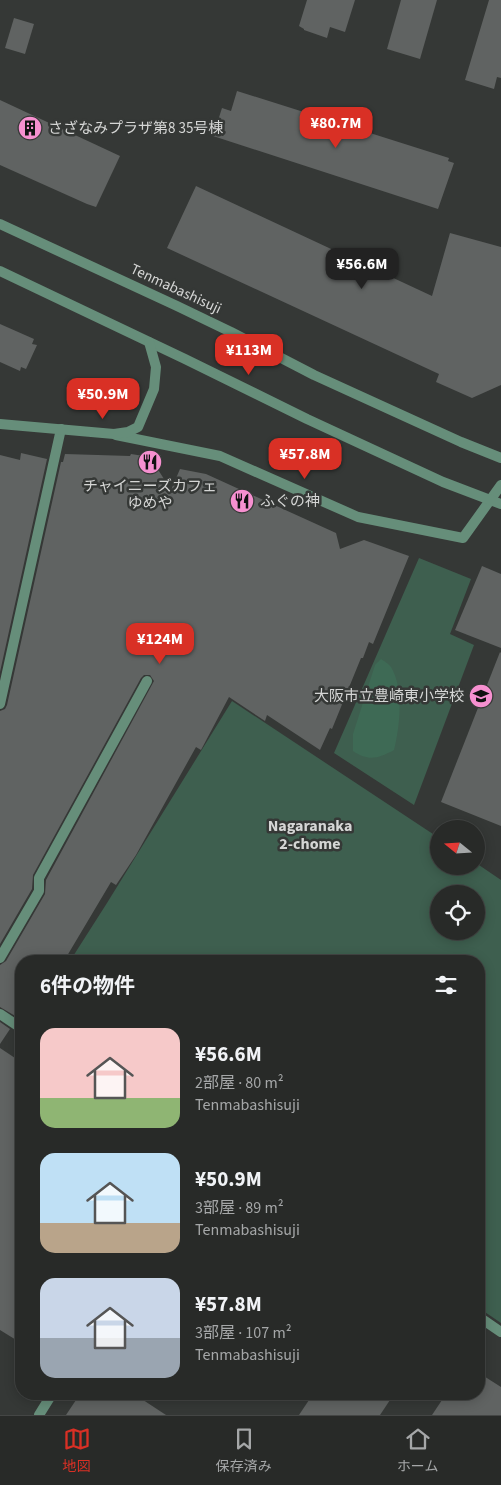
<!DOCTYPE html>
<html lang="ja">
<head>
<meta charset="utf-8">
<style>
	:root { --surface:#282a28; --page:#343634; --text:#f1f3f6; --muted:#a5a7a8; --line:#444645; --accent:#d93025 }
	body { margin:0; font-family:"Source Sans 3","Noto Sans JP",sans-serif; background:var(--page); color:var(--text); height:100vh; display:flex; flex-direction:column; font-size:19px; white-space:nowrap }
	* { box-sizing:border-box; margin:0 }
	p { font-size:16px; color:var(--muted) }
	.icon { flex:none; width:28px; height:28px; fill:none; stroke:currentColor; stroke-width:2; stroke-linecap:round; stroke-linejoin:round }
	.map { position:relative; flex:1; overflow:hidden }
	.drawer { position:absolute; left:15px; top:955px; width:470px; height:445px; display:flex; flex-direction:column; background:var(--surface); border-radius:20px; box-shadow:0 2px 12px #0003,0 0 0 1px var(--line) }
	.drawer>* { flex:none }
	.needle { width:32px; rotate:288deg }
	.buttons { position:absolute; left:430px; top:820px; display:grid; gap:10px }
	.buttons a { display:grid; place-items:center; width:55px; height:55px; border-radius:50%; background:var(--surface); box-shadow:0 2px 12px #0003,0 0 0 1px var(--line); font-size:25px }
	.price { position:absolute; translate:-50% -42px; padding:0 11px; border-radius:10px; background:var(--accent); color:#fff; font-size:16px; line-height:32px; filter:drop-shadow(0 1px 2px #0008) }
	.price::after { content:''; position:absolute; left:50%; top:30px; width:15px; height:11px; margin-left:-8px; background:inherit; clip-path:polygon(0 0,100% 0,50% 100%) }
	.price.selected { background:#222; color:#fff }
	ul { padding:0; list-style:none }
	li { display:flex; align-items:center; gap:15px; height:125px; padding:0 25px }
	li span { display:grid; place-items:center; flex:none; width:140px; height:100px; border-radius:15px; color:#555 }
	li>.icon { margin-inline-start:auto }
	span .icon { width:60px; height:60px; fill:#fffc; stroke-width:1 }
	li b { font-size:21px }
	h2 { display:flex; justify-content:space-between; align-items:center; height:60px; padding:0 25px; font-size:21px }
	.menu { display:flex; justify-content:space-around; align-items:center; height:70px; border-top:1px solid var(--line); background:var(--surface); font-size:14px; color:var(--muted) }
	.menu a { display:grid; justify-items:center; gap:2px }
	.menu .selected { color:var(--accent) }
	.map>svg:first-child { display:block }
</style>
</head>
<body>
<div class="map">
<svg width="501" height="1415" viewBox="0 0 501 1415">
	<rect width="100%" height="100%" fill="#353836"/>
	<!-- green -->
	<g fill="#3e5f4f" fill-rule="evenodd">
		<path d="M419,558l52,21 -21,55 24,11 -60,160 -80,-52z"/>
		<path d="M232,701l207,137v28h37v-3l25,17v443l-22,-15v-347h-409l37,-58zM439,894h37v37h-37z"/>
	</g>
	<!-- forest -->
	<path fill="#3e6a55" d="M381,659c3,2 8,5 10,8 13,21 9,60 3,83 -15,8 -25,12 -41,1v-17l22,-69z"/>
	<!-- building -->
	<g fill="#606362">
		<path d="M307,0h48l-10,32 -15,-5 -3,11 -23,-8v-1l-5,-3z"/>
		<path d="M401,0h36l-17,59 -33,-10z"/>
		<path d="M489,0h12v78l-4,-1 -3,12 -29,-9z"/>
		<path d="M14,18l20,6 -9,30 -20,-6z"/>
		<path d="M237,91l212,67 -1,3 6,2 -16,46 -225,-73 9,-28 9,3z"/>
		<path d="M0,100l120,56 -24,51 -9,-3 -87,-39z"/>
		<path d="M196,186l236,110 18,-63 51,14v138l-29,13 -36,-16 3,-8 -272,-126z"/>
		<path d="M0,324l34,15 -2,5 5,1 -11,24 -5,-2 -1,4 -20,-9z"/>
		<path d="M21,453l26,6 -47,213v-217l20,5z"/>
		<path d="M65,454l65,2 1,-2 19,3 21,33 9,-21 26,5 130,59 4,16 24,-9 45,16 -36,88 -4,-2 -6,16h-2l-29,71 -2,-1 -10,22 -53,-35 -2,6 -36,-24 -28,53 -5,-3 -60,108 -20,30 -5,-3 -47,79h-43v49l-4,7 -17,-10v-42l6,-4 39,-67 1,-14 108,-199 -4,-6h-6l-3,3 -108,197 -1,14 -32,55v-233l5,-2 2,-4 54,-243h2z"/>
		<path d="M482,566l19,8v74l-46,-18z"/>
		<path d="M500,652l1,1v173l-60,-24z"/>
		<path d="M0,1022l10,7 -10,15z"/>
		<path d="M0,1048l21,14v281l-21,-13z"/>
		<path d="M479,1373l22,14v28h-69l14,-21h33z"/>
		<path d="M80,1394h54l32,21h-100z"/>
		<path d="M313,1394h81l-14,21h-81z"/>
	</g>
	<g fill="none" stroke-linecap="round" stroke-linejoin="round">
		<!-- minor -->
		<g stroke="#668e7a" stroke-width="10">
			<path d="M116,435l104,21 138,61 105,21 38,-53"/>
			<path d="M0,704l61,-275"/>
			<path d="M0,958l39,-67v-13l108,-197"/>
			<path d="M0,1014l21,14"/>
			<path d="M479,1317l22,15"/>
		</g>
		<!-- tertiary -->
		<g stroke="#668e7a" stroke-width="10">
			<path d="M0,224l177,82 54,26 83,43 147,67 40,16"/>
			<path d="M0,271l185,88 122,60 136,63 58,22"/>
			<path d="M0,424l114,10 14,-2 10,-5 16,-38 2,-22 -7,-25"/>
			<path d="M39,1415l13,-21"/>
		</g>
	</g>
	<!-- icons -->
	<defs>
		<g id="building-disc" transform="scale(1.25)"><circle r="9.5" fill="#f690d0" stroke="#353836"/><path d="M-4-6H4V6H1V3H-1V6H-4ZM-2.5-4.3h1.7v1.8h-1.7ZM.8-4.3h1.7v1.8H.8ZM-2.5-1h1.7V.8h-1.7ZM.8-1h1.7V.8H.8Z" fill="#111"/></g>
		<g id="restaurant-disc" transform="scale(1.25)"><circle r="9.5" fill="#f690d0" stroke="#353836"/><path d="M-5-6h1v4h1v-4h1v4h1v-4h1v5L-1.5 .5V6h-2V.5L-5-1ZM5-6V6H3V1.5H1.5Q1.5-4 5-6Z" fill="#111"/></g>
		<g id="school-disc" transform="scale(1.25)"><circle r="9.5" fill="#f690d0" stroke="#353836"/><path d="M0-5L7-2L0 1L-7-2ZM-4 1L0 2.5L4 1V4Q0 6-4 4Z" fill="#111"/></g>
	</defs>
	<g fill-rule="evenodd">
		<use href="#building-disc" x="30" y="128"/>
		<use href="#restaurant-disc" x="150" y="462"/>
		<use href="#restaurant-disc" x="242" y="501"/>
		<use href="#school-disc" x="481" y="696"/>
	</g>
	<g text-anchor="middle" dominant-baseline="central" stroke-width="5" stroke-linejoin="round" paint-order="stroke">
		<!-- poi labels -->
		<g font-size="15" fill="#d5d6d5" stroke="#353836" text-anchor="start">
			<text x="48" y="128">さざなみプラザ第8 35号棟</text>
			<text x="150" y="486" text-anchor="middle">チャイニーズカフェ<tspan x="150" dy="17">ゆめや</tspan></text>
			<text x="260" y="501">ふぐの神</text>
			<text x="464" y="696" text-anchor="end">大阪市立豊崎東小学校</text>
		</g>
		<!-- street labels -->
		<g font-size="15" fill="#d5d6d5" stroke="#353836">
			<text transform="translate(176 289) rotate(25)">Tenmabashisuji</text>
		</g>
		<!-- neighbourhood labels -->
		<g font-size="16" font-weight="bold" fill="#d5d6d5" stroke="#353836">
			<text x="310" y="826">Nagaranaka<tspan x="310" dy="18">2-chome</tspan></text>
		</g>
	</g>
</svg>
<div class="buttons">
<a><svg class="needle" viewBox="-14 -14 28 28"><path d="M0-13l5 13h-10z" fill="#e53935"/><path d="M0 13l5-13h-10z" fill="#a5a7a8"/></svg></a>
<a><svg class="icon" aria-label="locate" viewBox="0 0 24 24"><circle cx="12" cy="12" r="6"/><path d="M12 2v4M12 18v4M2 12h4M18 12h4"/></svg></a>
</div>
<b class="price" style="left:336px;top:149px">¥80.7M</b>
<b class="price selected" style="left:362px;top:290px">¥56.6M</b>
<b class="price" style="left:249px;top:376px">¥113M</b>
<b class="price" style="left:103px;top:420px">¥50.9M</b>
<b class="price" style="left:305px;top:480px">¥57.8M</b>
<b class="price" style="left:160px;top:665px">¥124M</b>
<section class="drawer">
<h2>6件の物件<svg class="icon" aria-label="filters" viewBox="0 0 24 24"><path d="M4 7h16M4 17h16"/><circle cx="9" cy="7" r="2"/><circle cx="15" cy="17" r="2"/></svg></h2>
<ul>
<li><span style="background:linear-gradient(#f6c9c9 70%,#8fb573 0)"><svg class="icon" aria-label="home" viewBox="0 0 24 24"><path d="M3 11l9-7 9 7M6 9v11h12V9"/></svg></span><div><b>¥56.6M</b><p>2部屋 · 80 m²</p><p>Tenmabashisuji</p></div></li>
<li><span style="background:linear-gradient(#bfe0f5 70%,#b9a48a 0)"><svg class="icon" aria-label="home" viewBox="0 0 24 24"><path d="M3 11l9-7 9 7M6 9v11h12V9"/></svg></span><div><b>¥50.9M</b><p>3部屋 · 89 m²</p><p>Tenmabashisuji</p></div></li>
<li><span style="background:linear-gradient(#c9d6e8 60%,#9aa5b1 0)"><svg class="icon" aria-label="home" viewBox="0 0 24 24"><path d="M3 11l9-7 9 7M6 9v11h12V9"/></svg></span><div><b>¥57.8M</b><p>3部屋 · 107 m²</p><p>Tenmabashisuji</p></div></li>
</ul>
</section>
</div>
<nav class="menu">
<a class="selected"><svg class="icon" aria-label="map" viewBox="0 0 24 24"><path d="M3 6l6-2 6 2 6-2v14l-6 2-6-2-6 2zM9 4v14M15 6v14"/></svg>地図</a>
<a><svg class="icon" aria-label="saved" viewBox="0 0 24 24"><path d="M7 4h10v16l-5-4-5 4z"/></svg>保存済み</a>
<a><svg class="icon" aria-label="home" viewBox="0 0 24 24"><path d="M3 11l9-7 9 7M6 9v11h12V9"/></svg>ホーム</a>
</nav>
</body>
</html>
